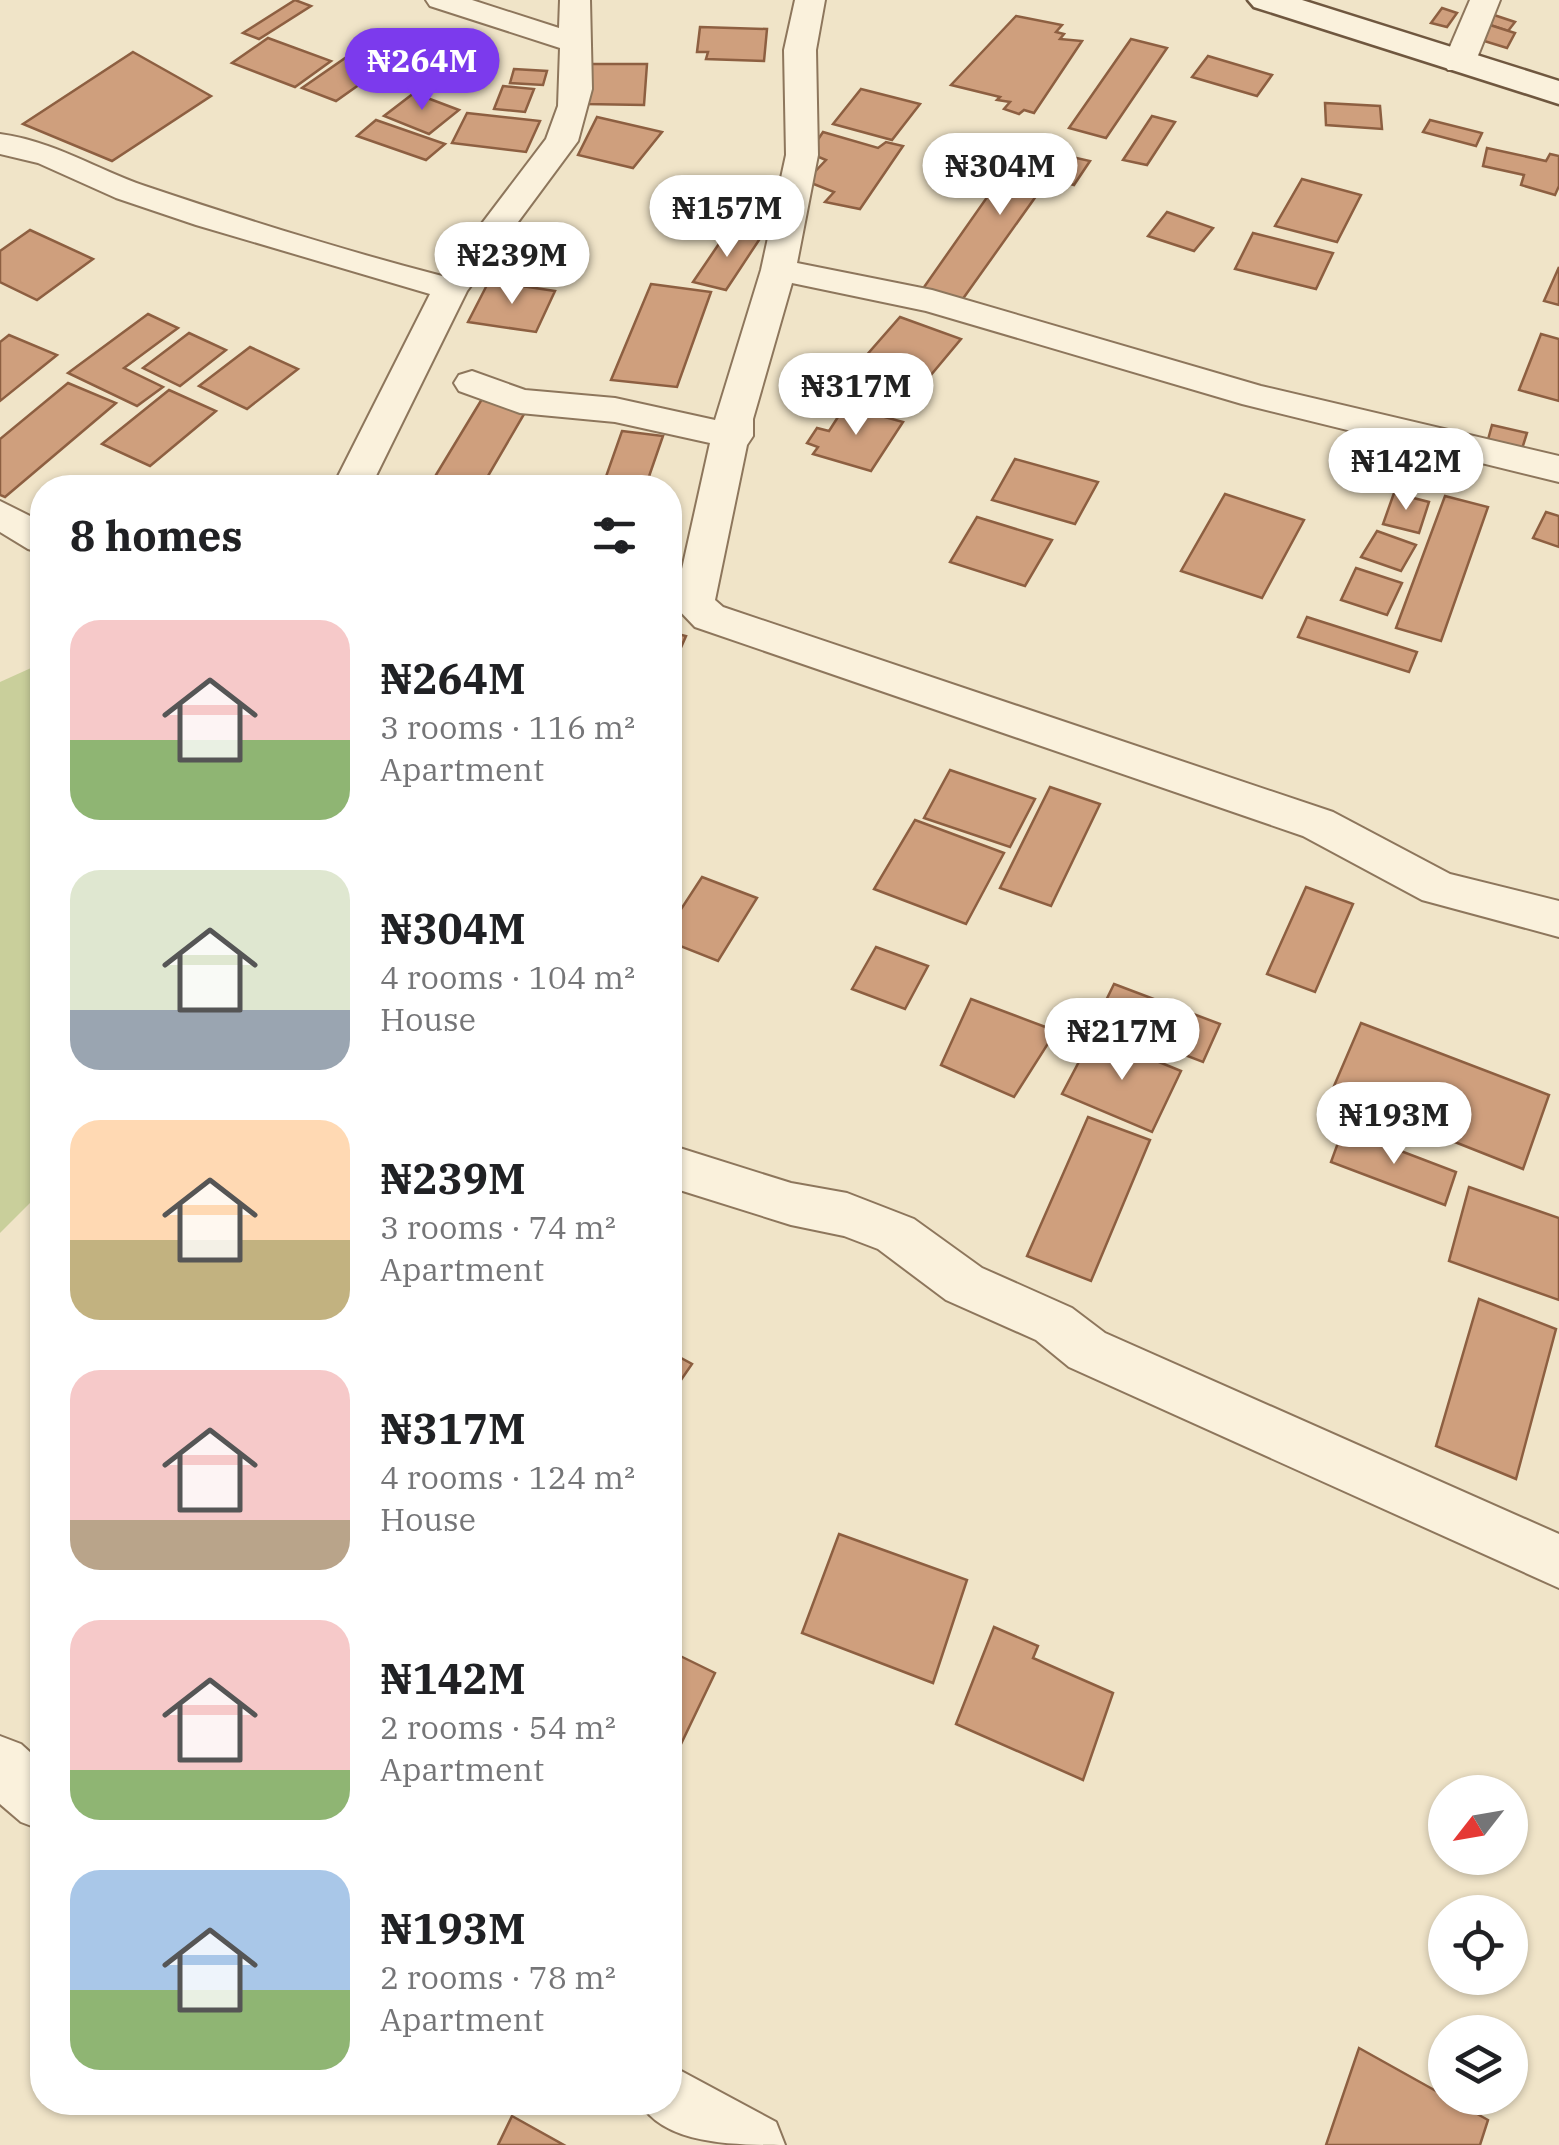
<!DOCTYPE html>
<html lang="en">
<head>
<meta charset="utf-8">
<style>
	:root { --surface:#fff; --page:#f2f2f2; --text:#202124; --muted:#757577; --accent:#7c3aed }
	body { margin:0; font-family:"IBM Plex Serif",serif; background:var(--page); color:var(--text); height:100vh; display:flex; flex-direction:column; font-size:38px; white-space:nowrap }
	* { box-sizing:border-box; margin:0 }
	p { font-size:32px; color:var(--muted) }
	.icon { flex:none; width:55px; height:55px; fill:none; stroke:currentColor; stroke-width:2; stroke-linecap:round; stroke-linejoin:round }
	.map { position:relative; flex:1; overflow:hidden }
	.panel { position:absolute; left:30px; top:475px; width:652px; height:1640px; display:flex; flex-direction:column; background:var(--surface); border-radius:40px; box-shadow:0 2px 8px #0004 }
	.panel>* { flex:none }
	.needle { width:65px; rotate:239deg }
	.buttons { position:absolute; left:1428px; top:1775px; display:grid; gap:20px }
	.buttons a { display:grid; place-items:center; width:100px; height:100px; border-radius:50%; background:var(--surface); box-shadow:0 2px 8px #0004; font-size:50px }
	.price { position:absolute; translate:-50% -85px; padding:0 22px; border-radius:35px; background:#fff; color:#222; font-size:32px; line-height:65px; filter:drop-shadow(0 2px 5px #0008) }
	.price::after { content:''; position:absolute; left:50%; top:60px; width:30px; height:22px; margin-left:-15px; background:inherit; clip-path:polygon(0 0,100% 0,50% 100%) }
	.price.current { background:var(--accent); color:#fff }
	ul { padding:0; list-style:none }
	li { display:flex; align-items:center; gap:30px; height:250px; padding:0 40px }
	li span { display:grid; place-items:center; flex:none; width:280px; height:200px; border-radius:30px; color:#555 }
	li>.icon { margin-inline-start:auto }
	span .icon { width:120px; height:120px; fill:#fffc; stroke-width:1 }
	li b { font-size:42px }
	h2 { display:flex; justify-content:space-between; align-items:center; height:120px; padding:0 40px; font-size:42px }
	.map>svg:first-child { display:block }
</style>
</head>
<body>
<div class="map">
<svg width="1559" height="2145" viewBox="0 0 1559 2145">
	<rect width="100%" height="100%" fill="#f0e4c8"/>
	<!-- green -->
	<path fill="#c9cf9b" d="M31,668l11,8v515l-42,42v-551z"/>
	<!-- building -->
	<g fill="#cf9f7d" stroke="#8d5f41" stroke-width="2.5">
		<path d="M295,0l16,6 -52,33 -16,-6z"/>
		<path d="M1442,8l15,5 -10,14 -16,-4z"/>
		<path d="M1494,15l21,7 -7,9 -18,-6z"/>
		<path d="M1016,16l46,9 -6,7 8,2 -4,5 22,2 -48,72 -10,-3 -5,4 -15,-5 6,-7 -13,-2 3,-3 -49,-12z"/>
		<path d="M1490,25l25,8 -8,15 -26,-8z"/>
		<path d="M700,27l67,2 -3,32 -58,-2 2,-7h-11z"/>
		<path d="M268,38l63,23 -36,26 -63,-24z"/>
		<path d="M1131,39l36,9 -61,90 -37,-10z"/>
		<path d="M133,52l78,44 -99,65 -89,-37z"/>
		<path d="M351,54l33,13 -48,34 -34,-13z"/>
		<path d="M1208,56l64,19 -15,21 -65,-19z"/>
		<path d="M589,64h58l-3,41 -59,-1z"/>
		<path d="M514,69l33,2 -4,14 -33,-2z"/>
		<path d="M503,86l31,3 -9,23 -31,-3z"/>
		<path d="M861,89l59,15 -28,36 -59,-16z"/>
		<path d="M414,93l45,17 -30,24 -45,-18z"/>
		<path d="M1325,103l55,3 2,23 -56,-4z"/>
		<path d="M467,113l73,8 -14,31 -74,-9z"/>
		<path d="M1152,116l23,6 -28,43 -24,-5z"/>
		<path d="M597,117l65,15 -29,36 -55,-13z"/>
		<path d="M376,120l69,24 -19,16 -69,-24z"/>
		<path d="M1430,120l52,13 -6,13 -53,-14z"/>
		<path d="M823,132l55,16 8,-6 17,4 -43,63 -35,-7 9,-10 -28,-11 20,-21 -17,-7z"/>
		<path d="M1023,146l67,15 -16,24 -25,-7 -87,122 -40,-10z"/>
		<path d="M1487,148l59,13 4,-7 9,2v30l-4,9 -34,-10 3,-10 -41,-9z"/>
		<path d="M1302,179l59,16 -24,47 -62,-16z"/>
		<path d="M1167,212l46,16 -19,23 -46,-15z"/>
		<path d="M729,229l32,8 -35,53 -33,-8z"/>
		<path d="M30,230l63,29 -56,41 -37,-18v-31z"/>
		<path d="M1253,233l80,20 -17,36 -81,-20z"/>
		<path d="M1559,267v38l-15,-4z"/>
		<path d="M489,281l66,10 -19,41 -68,-10z"/>
		<path d="M651,284l60,8 -34,95 -66,-7z"/>
		<path d="M148,314l30,14 -54,40 39,19 -26,19 -69,-33z"/>
		<path d="M900,317l61,22 -41,49 -62,-23z"/>
		<path d="M189,333l37,17 -46,36 -37,-18z"/>
		<path d="M1541,334l18,5v62l-40,-11z"/>
		<path d="M9,335l48,20 -57,46v-59z"/>
		<path d="M250,347l48,22 -51,40 -48,-23z"/>
		<path d="M68,383l48,20 -111,94 -5,-2v-56z"/>
		<path d="M169,390l47,21 -66,55 -48,-22z"/>
		<path d="M482,399l45,10 -46,79h-53z"/>
		<path d="M845,406l58,16 -32,49 -58,-17 5,-7 -11,-4 10,-15 12,3z"/>
		<path d="M1492,425l35,8 -6,19 -35,-5z"/>
		<path d="M622,431l41,5 -18,52h-43z"/>
		<path d="M1015,459l83,23 -23,42 -83,-24z"/>
		<path d="M1394,493l35,9 -10,31 -36,-9z"/>
		<path d="M1225,494l79,26 -42,78 -81,-27z"/>
		<path d="M1445,496l43,11 -47,134 -45,-13z"/>
		<path d="M1546,512l13,4v31l-26,-9z"/>
		<path d="M977,517l75,23 -27,46 -75,-24z"/>
		<path d="M1377,531l39,14 -15,26 -40,-14z"/>
		<path d="M1356,568l46,15 -15,32 -46,-15z"/>
		<path d="M1307,617l110,35 -8,20 -111,-35z"/>
		<path d="M670,632l16,4 -11,25 -5,-1z"/>
		<path d="M950,770l85,29 -25,48 -86,-29z"/>
		<path d="M1050,787l50,17 -49,102 -51,-18z"/>
		<path d="M915,820l89,33 -38,71 -92,-35z"/>
		<path d="M702,877l55,21 -39,63 -48,-19v-16z"/>
		<path d="M1306,887l47,17 -38,88 -48,-18z"/>
		<path d="M876,947l52,19 -23,43 -53,-20z"/>
		<path d="M1114,984l106,40 -17,38 -107,-41z"/>
		<path d="M971,999l85,32 -42,66 -73,-32z"/>
		<path d="M1361,1023l188,72 -26,74 -192,-76z"/>
		<path d="M1093,1035l88,36 -29,61 -90,-38z"/>
		<path d="M1088,1117l62,23 -59,141 -64,-25z"/>
		<path d="M1343,1129l113,43 -11,33 -114,-43z"/>
		<path d="M1469,1187l90,31v82l-110,-39z"/>
		<path d="M1479,1299l77,30 -40,150 -80,-33z"/>
		<path d="M670,1352l22,12 -22,32z"/>
		<path d="M839,1534l128,46 -34,103 -131,-50z"/>
		<path d="M994,1627l44,19 -5,12 80,35 -30,87 -127,-56z"/>
		<path d="M670,1651l45,22 -45,94z"/>
		<path d="M1359,2048l129,72 -8,25h-154z"/>
		<path d="M512,2116l52,29h-66z"/>
	</g>
	<g fill="none" stroke-linecap="round" stroke-linejoin="round">
		<!-- street casing -->
		<g stroke="#8d765c" stroke-width="4">
			<g id="street">
				<path d="M426,0h46l87,28 1,-28h30l2,89 -14,52 -111,150 -97,197h-38l98,-194 -234,-69 -80,-27 -78,-35 -38,-9v-20c53,7 96,35 145,52 98,33 197,64 297,90l104,-137 12,-33 2,-58 -130,-42z"/>
				<path d="M795,0h30l-9,50 2,105 -21,108 135,27 329,96 298,70v26l-317,-78 -316,-93 -134,-28 -39,136v17l-6,9 -32,155 8,7 610,205 117,62 109,27v36l-137,-37 -119,-64 -608,-209 -21,-22 36,-162 -95,-21 -95,-9 -61,-22 -5,-8 5,-8 13,-4 53,19 90,8 100,22 46,-150 25,-115 -2,-105z"/>
				<path d="M1470,0h30l-25,63 -5,7h-22l-5,-7z"/>
				<path d="M0,501l42,21v31l-14,-4 -28,-17z"/>
				<path d="M670,1145l121,38 56,10 67,26 68,49 90,40 33,25 454,201v54l-490,-221 -33,-27 -90,-40 -68,-51 -34,-13 -53,-11 -121,-38z"/>
				<path d="M0,1736l21,8 21,19v67l-21,-8 -21,-18z"/>
				<path d="M670,2065l106,57 9,23c-49,0 -122,0 -145,-43h30z"/>
			</g>
		</g>
		<!-- secondary casing -->
		<g stroke="#6f573f" stroke-width="5">
			<path id="secondary" d="M1248,0h54l257,81v23l-305,-97z"/>
		</g>
		<!-- street -->
		<use href="#street" fill="#faf1dc" fill-rule="evenodd"/>
		<!-- secondary -->
		<use href="#secondary" fill="#faf1dc" fill-rule="evenodd"/>
	</g>
</svg>
<div class="buttons">
<a><svg class="needle" viewBox="-14 -14 28 28"><path d="M0-13l5 13h-10z" fill="#e53935"/><path d="M0 13l5-13h-10z" fill="#757577"/></svg></a>
<a><svg class="icon" aria-label="locate" viewBox="0 0 24 24"><circle cx="12" cy="12" r="6"/><path d="M12 2v4M12 18v4M2 12h4M18 12h4"/></svg></a>
<a><svg class="icon" aria-label="layers" viewBox="0 0 24 24"><path d="M12 4l9 5-9 5-9-5zM3 14l9 5 9-5"/></svg></a>
</div>
<b class="price current" style="left:422px;top:113px">₦264M</b>
<b class="price" style="left:1000px;top:218px">₦304M</b>
<b class="price" style="left:727px;top:260px">₦157M</b>
<b class="price" style="left:512px;top:307px">₦239M</b>
<b class="price" style="left:856px;top:438px">₦317M</b>
<b class="price" style="left:1406px;top:513px">₦142M</b>
<b class="price" style="left:1122px;top:1083px">₦217M</b>
<b class="price" style="left:1394px;top:1167px">₦193M</b>
<section class="panel">
<h2>8 homes<svg class="icon" aria-label="filters" viewBox="0 0 24 24"><path d="M4 7h16M4 17h16"/><circle cx="9" cy="7" r="2"/><circle cx="15" cy="17" r="2"/></svg></h2>
<ul>
<li><span style="background:linear-gradient(#f6c9c9 60%,#8fb573 0)"><svg class="icon" aria-label="home" viewBox="0 0 24 24"><path d="M3 11l9-7 9 7M6 9v11h12V9"/></svg></span><div><b>₦264M</b><p>3 rooms · 116 m²</p><p>Apartment</p></div></li>
<li><span style="background:linear-gradient(#dfe7d0 70%,#9aa5b1 0)"><svg class="icon" aria-label="home" viewBox="0 0 24 24"><path d="M3 11l9-7 9 7M6 9v11h12V9"/></svg></span><div><b>₦304M</b><p>4 rooms · 104 m²</p><p>House</p></div></li>
<li><span style="background:linear-gradient(#ffd9b3 60%,#c2b280 0)"><svg class="icon" aria-label="home" viewBox="0 0 24 24"><path d="M3 11l9-7 9 7M6 9v11h12V9"/></svg></span><div><b>₦239M</b><p>3 rooms · 74 m²</p><p>Apartment</p></div></li>
<li><span style="background:linear-gradient(#f6c9c9 75%,#b9a48a 0)"><svg class="icon" aria-label="home" viewBox="0 0 24 24"><path d="M3 11l9-7 9 7M6 9v11h12V9"/></svg></span><div><b>₦317M</b><p>4 rooms · 124 m²</p><p>House</p></div></li>
<li><span style="background:linear-gradient(#f6c9c9 75%,#8fb573 0)"><svg class="icon" aria-label="home" viewBox="0 0 24 24"><path d="M3 11l9-7 9 7M6 9v11h12V9"/></svg></span><div><b>₦142M</b><p>2 rooms · 54 m²</p><p>Apartment</p></div></li>
<li><span style="background:linear-gradient(#a9c7e8 60%,#8fb573 0)"><svg class="icon" aria-label="home" viewBox="0 0 24 24"><path d="M3 11l9-7 9 7M6 9v11h12V9"/></svg></span><div><b>₦193M</b><p>2 rooms · 78 m²</p><p>Apartment</p></div></li>
</ul>
</section>
</div>
</body>
</html>
